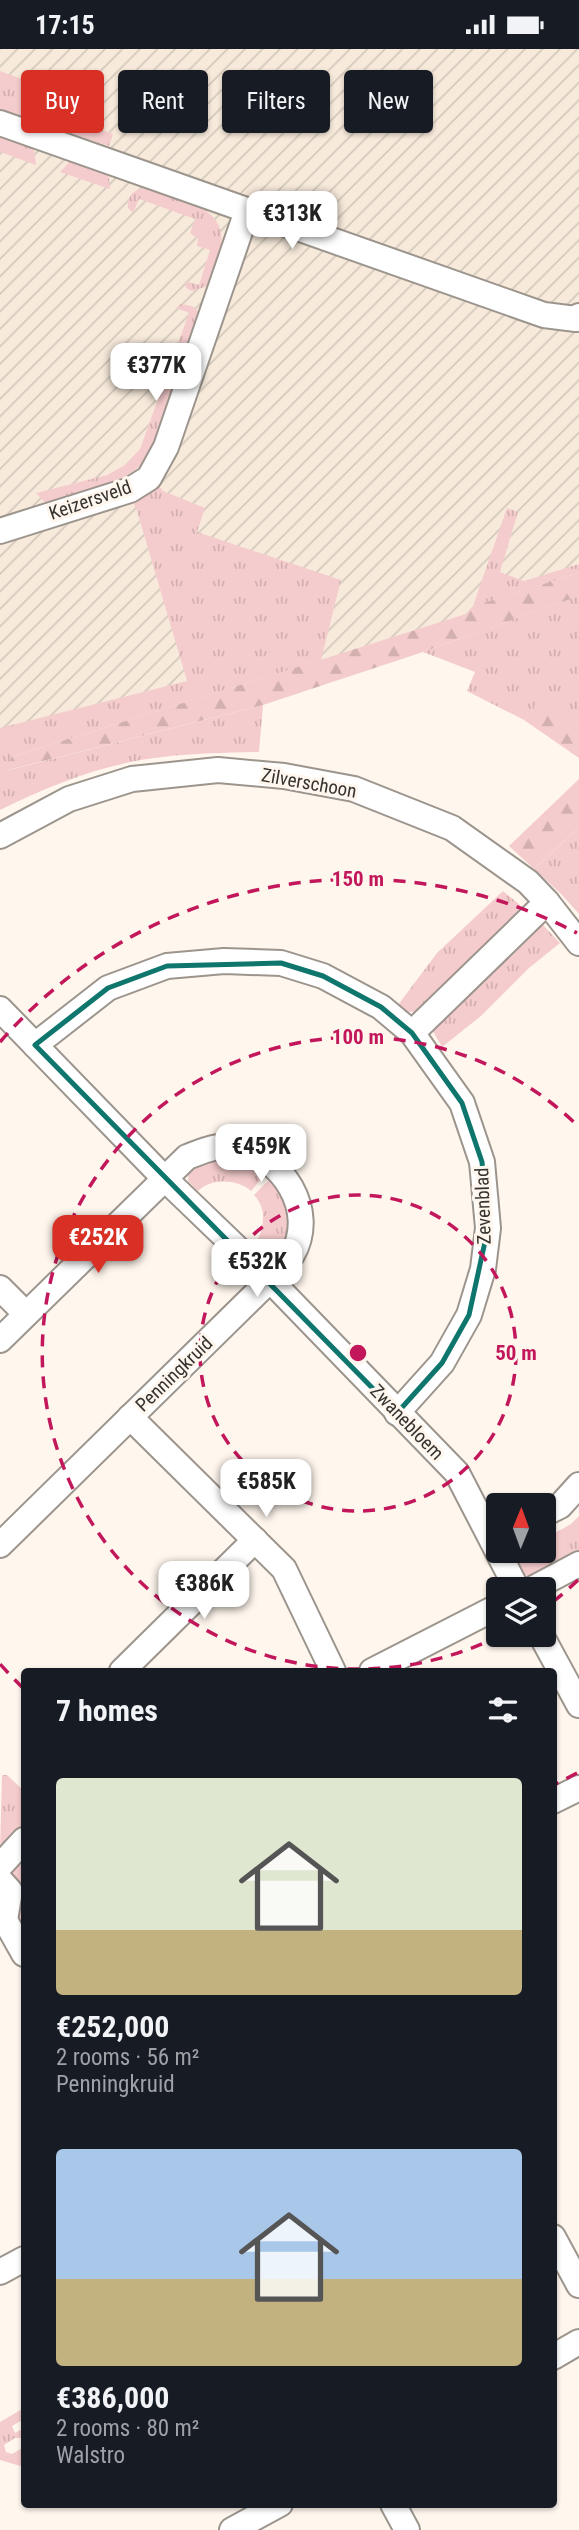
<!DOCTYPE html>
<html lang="en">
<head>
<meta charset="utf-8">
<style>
	:root { --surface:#171b24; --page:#20242c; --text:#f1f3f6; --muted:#9ea1a6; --accent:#d93025 }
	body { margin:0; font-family:"Roboto Condensed",sans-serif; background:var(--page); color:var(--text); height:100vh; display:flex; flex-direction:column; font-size:26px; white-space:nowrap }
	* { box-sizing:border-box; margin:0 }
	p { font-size:23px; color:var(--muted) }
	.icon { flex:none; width:38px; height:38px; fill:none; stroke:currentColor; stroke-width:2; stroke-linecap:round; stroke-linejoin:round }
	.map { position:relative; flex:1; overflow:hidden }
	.drawer { position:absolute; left:21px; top:1619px; width:536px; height:840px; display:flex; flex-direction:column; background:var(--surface); border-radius:7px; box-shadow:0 2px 5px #0004 }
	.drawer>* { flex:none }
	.banner { position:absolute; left:21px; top:21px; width:537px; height:63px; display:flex; gap:14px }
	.needle { width:46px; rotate:1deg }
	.tools { position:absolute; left:486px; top:1444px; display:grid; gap:14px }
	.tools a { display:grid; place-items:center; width:70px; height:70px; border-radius:7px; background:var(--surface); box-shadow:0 2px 5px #0004; font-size:35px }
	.price { position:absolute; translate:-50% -60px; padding:0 16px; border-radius:14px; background:#fff; color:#222; font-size:23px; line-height:46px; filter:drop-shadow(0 2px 4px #0008) }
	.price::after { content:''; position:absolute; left:50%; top:42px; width:21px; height:16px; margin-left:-10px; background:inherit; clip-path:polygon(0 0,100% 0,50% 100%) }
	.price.active { background:var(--accent); color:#fff }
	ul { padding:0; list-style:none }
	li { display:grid; align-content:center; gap:14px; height:371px; padding:0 35px }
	li span { display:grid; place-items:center; height:217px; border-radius:7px; color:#555 }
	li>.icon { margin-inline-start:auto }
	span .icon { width:126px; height:126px; fill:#fffc; stroke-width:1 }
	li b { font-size:30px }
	h2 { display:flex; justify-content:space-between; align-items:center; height:84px; padding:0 35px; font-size:30px }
	.tag { padding:0 24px; border-radius:7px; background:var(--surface); box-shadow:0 2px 5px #0004; font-size:24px; line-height:63px }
	.tag.active { background:var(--accent); color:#fff }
	.status { display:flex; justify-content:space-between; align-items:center; height:49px; padding:0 35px; background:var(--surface); direction:ltr }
	.status svg { height:19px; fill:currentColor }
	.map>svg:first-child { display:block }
</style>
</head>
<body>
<div class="status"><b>17:15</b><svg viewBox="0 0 49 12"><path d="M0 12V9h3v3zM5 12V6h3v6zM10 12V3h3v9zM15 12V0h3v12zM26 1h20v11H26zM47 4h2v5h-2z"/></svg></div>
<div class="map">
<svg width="579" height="2481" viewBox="0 0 579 2481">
	<defs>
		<pattern id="industrial-furrows" width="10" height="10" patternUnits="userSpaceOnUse" patternTransform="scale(1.75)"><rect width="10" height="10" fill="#f7eadb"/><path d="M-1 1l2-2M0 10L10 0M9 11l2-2" fill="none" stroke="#d4c9bc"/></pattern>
		<pattern id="grass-tufts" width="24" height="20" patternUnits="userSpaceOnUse" patternTransform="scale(1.75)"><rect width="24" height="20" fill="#f5cccd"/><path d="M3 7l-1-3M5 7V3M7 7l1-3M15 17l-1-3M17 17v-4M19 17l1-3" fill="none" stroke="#d3b0b0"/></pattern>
		<pattern id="forest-firs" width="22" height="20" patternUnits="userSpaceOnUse" patternTransform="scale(1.75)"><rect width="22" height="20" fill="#f5cccd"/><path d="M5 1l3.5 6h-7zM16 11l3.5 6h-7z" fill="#d3b0b0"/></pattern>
	</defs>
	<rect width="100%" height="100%" fill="#fff7ee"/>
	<!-- industrial -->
	<path fill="url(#industrial-furrows)" d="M0,0h579v549l-77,32 -350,66 -152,33z"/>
	<!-- grass -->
	<g fill="url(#grass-tufts)">
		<path d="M0,22l96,35 -4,20 21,8 -4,12 -109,-37z"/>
		<path d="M0,87l34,12 2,17 -36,-13z"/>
		<path d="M70,112l31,10 8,6 1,12 -50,-17z"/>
		<path d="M146,139c60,20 97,23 62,98l-16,5 -6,-3 -1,-7 14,4 11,-35 -13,-4 1,-7 -8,-6 5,-14 -56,-20 -6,14 -5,-5c0,-14 5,-18 18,-20z"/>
		<path d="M181,255l11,2 7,6 -2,13 -47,132c-30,30 -63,35 -102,49l-12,-13 71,-18 18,-10 15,-16 49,-136 -13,-5z"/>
		<path d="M154,431l9,11 42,17 -8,24 144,48 -20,80 -310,97 -2,13 254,-65 -4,47c-32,1 -64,1 -96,5 -58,6 -112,28 -163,53v-82l187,-47 -50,-170 -6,-14z"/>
		<path d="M507,459l11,4 -18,60 24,9 55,-17v9l-106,33z"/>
		<path d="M579,547v130l-35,-31 -20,25 -57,-29 8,-19 -52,-20z"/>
		<path d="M579,778v87l-18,-20 -27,-25z"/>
		<path d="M503,842l17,14 -1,7 -97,99 -13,1 -11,-7 39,-52z"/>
		<path d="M536,876h7l17,18 -31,25 -48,48 -39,31 -11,-19z"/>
		<path d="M219,1105l50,16 -18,21c-14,-12 -39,-13 -53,0l-10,-10 1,-15z"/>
		<path d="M274,1126l5,5 12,44 -9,21 -10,13 -18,-10c9,-18 15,-37 0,-53z"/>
		<path d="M579,1467v37l-49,24 -13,-6 -6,-7 8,-4 -1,-8 26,-1v-12l27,-15z"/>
		<path d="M2,1726h5l17,16v35l-24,25z"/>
		<path d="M24,1810v76l-11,-18 -1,-47z"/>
		<path d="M24,2359v11l-12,7 3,7 9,-5v10h-9l-11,7 2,7 6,2 12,-7v20l-24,-7v-38z"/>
	</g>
	<!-- forest -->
	<g fill="url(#forest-firs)">
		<path d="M579,524v23l-156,56 -160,53 -255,65 3,-13 455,-143 7,-8z"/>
		<path d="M544,645l35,32v32l-55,-38z"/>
		<path d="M579,730v48l-45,42 -25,-23z"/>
	</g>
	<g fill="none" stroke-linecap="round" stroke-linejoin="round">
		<!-- minor casing -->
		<g stroke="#9c958d" stroke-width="28">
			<g id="minor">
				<path d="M0,74l544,192 32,4 3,-3"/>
				<path d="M0,482l130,-41 19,-12 17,-31 81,-236"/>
				<path d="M0,787l69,-37 63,-20 86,-9 66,6 70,13 98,39 76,54 19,20 32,41"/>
				<path d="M0,960l164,169 106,102 187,193 60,116"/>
				<path d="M412,984l135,-131"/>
				<path d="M35,996l73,-57 59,-22 57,-5 57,2 42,13 58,31 31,26 50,70 20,59 6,66 -5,41 -14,46 -27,48 -45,50"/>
				<path d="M0,1239l26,26"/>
				<path d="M0,1291l187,-183c16,-6 31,-13 48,-10 47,8 83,64 57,108 -6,9 -15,17 -22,25l-270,265"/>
				<path d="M130,1368l154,152 49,102"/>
				<path d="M544,1465l16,-8 19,-21"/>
				<path d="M532,1540l47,-25"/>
				<path d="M541,1586l38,70"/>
				<path d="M122,1622l133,-131"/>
				<path d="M372,1622l127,-65"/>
				<path d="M553,1752l26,-13"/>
				<path d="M0,1817l24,-26"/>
				<path d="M0,1831l10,11 -5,29 19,34"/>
				<path d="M553,2188l26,48"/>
				<path d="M0,2223l24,-13"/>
				<path d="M553,2308l26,-15"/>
				<path d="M393,2455l14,26"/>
				<path d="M232,2481l48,-26"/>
			</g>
		</g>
		<!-- minor -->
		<use href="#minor" stroke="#fff" stroke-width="24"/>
	</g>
	<!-- marked area -->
	<path fill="none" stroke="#0f766e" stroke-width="5" stroke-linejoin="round" d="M281,914l42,13 58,31 31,26 50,70 20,59 6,66 -19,87 -27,48 -45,50 -362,-368 73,-57 59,-22z"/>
	<!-- distance rings -->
	<g fill="none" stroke="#c2185b" stroke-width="3.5" stroke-dasharray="12 9">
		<circle cx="358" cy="1304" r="158"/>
		<path d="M578 1531A316 316 0 0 1 546 1558M501 1586A316 316 0 1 1 578 1077"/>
		<path d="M577 1724A474 474 0 0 1 555 1735M23 1639A474 474 0 0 1 0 1615M0 993A474 474 0 0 1 577 884"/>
	</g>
	<g text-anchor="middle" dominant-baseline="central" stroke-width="6" stroke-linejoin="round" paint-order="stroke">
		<!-- street labels -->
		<g font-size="19" fill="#35322f" stroke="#fff7ee">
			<text transform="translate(90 451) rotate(-19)">Keizersveld</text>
			<text transform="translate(309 734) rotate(10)">Zilverschoon</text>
			<text transform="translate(483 1157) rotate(-92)">Zevenblad</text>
			<text transform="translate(174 1325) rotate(-44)">Penningkruid</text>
			<text transform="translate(407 1373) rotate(46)">Zwanebloem</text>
		</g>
	</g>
	<circle cx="358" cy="1304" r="10" fill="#c2185b" stroke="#fff7ee" stroke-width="3.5"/>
	<g font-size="21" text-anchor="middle" font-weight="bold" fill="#c2185b" stroke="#fff7ee" stroke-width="6" stroke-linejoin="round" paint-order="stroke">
		<text x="358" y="837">150 m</text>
		<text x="358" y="995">100 m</text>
		<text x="516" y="1311">50 m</text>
	</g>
</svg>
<div class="tools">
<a><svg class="needle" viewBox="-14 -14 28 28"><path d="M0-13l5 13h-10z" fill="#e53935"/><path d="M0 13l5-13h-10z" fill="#9ea1a6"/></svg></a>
<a><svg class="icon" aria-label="layers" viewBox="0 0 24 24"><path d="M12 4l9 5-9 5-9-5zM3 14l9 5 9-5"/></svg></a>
</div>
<b class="price" style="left:292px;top:202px">€313K</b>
<b class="price" style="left:156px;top:354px">€377K</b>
<b class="price" style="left:261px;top:1135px">€459K</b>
<b class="price active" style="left:98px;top:1226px">€252K</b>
<b class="price" style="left:257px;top:1250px">€532K</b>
<b class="price" style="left:266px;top:1470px">€585K</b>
<b class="price" style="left:204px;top:1572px">€386K</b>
<div class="banner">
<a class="tag active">Buy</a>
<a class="tag">Rent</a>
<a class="tag">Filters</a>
<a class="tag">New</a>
</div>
<section class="drawer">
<h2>7 homes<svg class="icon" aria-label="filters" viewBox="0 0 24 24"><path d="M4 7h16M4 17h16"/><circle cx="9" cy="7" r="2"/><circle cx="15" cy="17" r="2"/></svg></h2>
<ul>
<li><span style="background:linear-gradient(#dfe7d0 70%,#c2b280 0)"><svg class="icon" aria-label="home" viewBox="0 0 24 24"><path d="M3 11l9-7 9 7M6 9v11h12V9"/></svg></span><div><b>€252,000</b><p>2 rooms · 56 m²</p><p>Penningkruid</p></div></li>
<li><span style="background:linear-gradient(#a9c7e8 60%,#c2b280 0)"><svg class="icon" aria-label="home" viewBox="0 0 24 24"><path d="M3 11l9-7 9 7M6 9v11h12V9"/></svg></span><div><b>€386,000</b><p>2 rooms · 80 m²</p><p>Walstro</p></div></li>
</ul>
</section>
</div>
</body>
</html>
